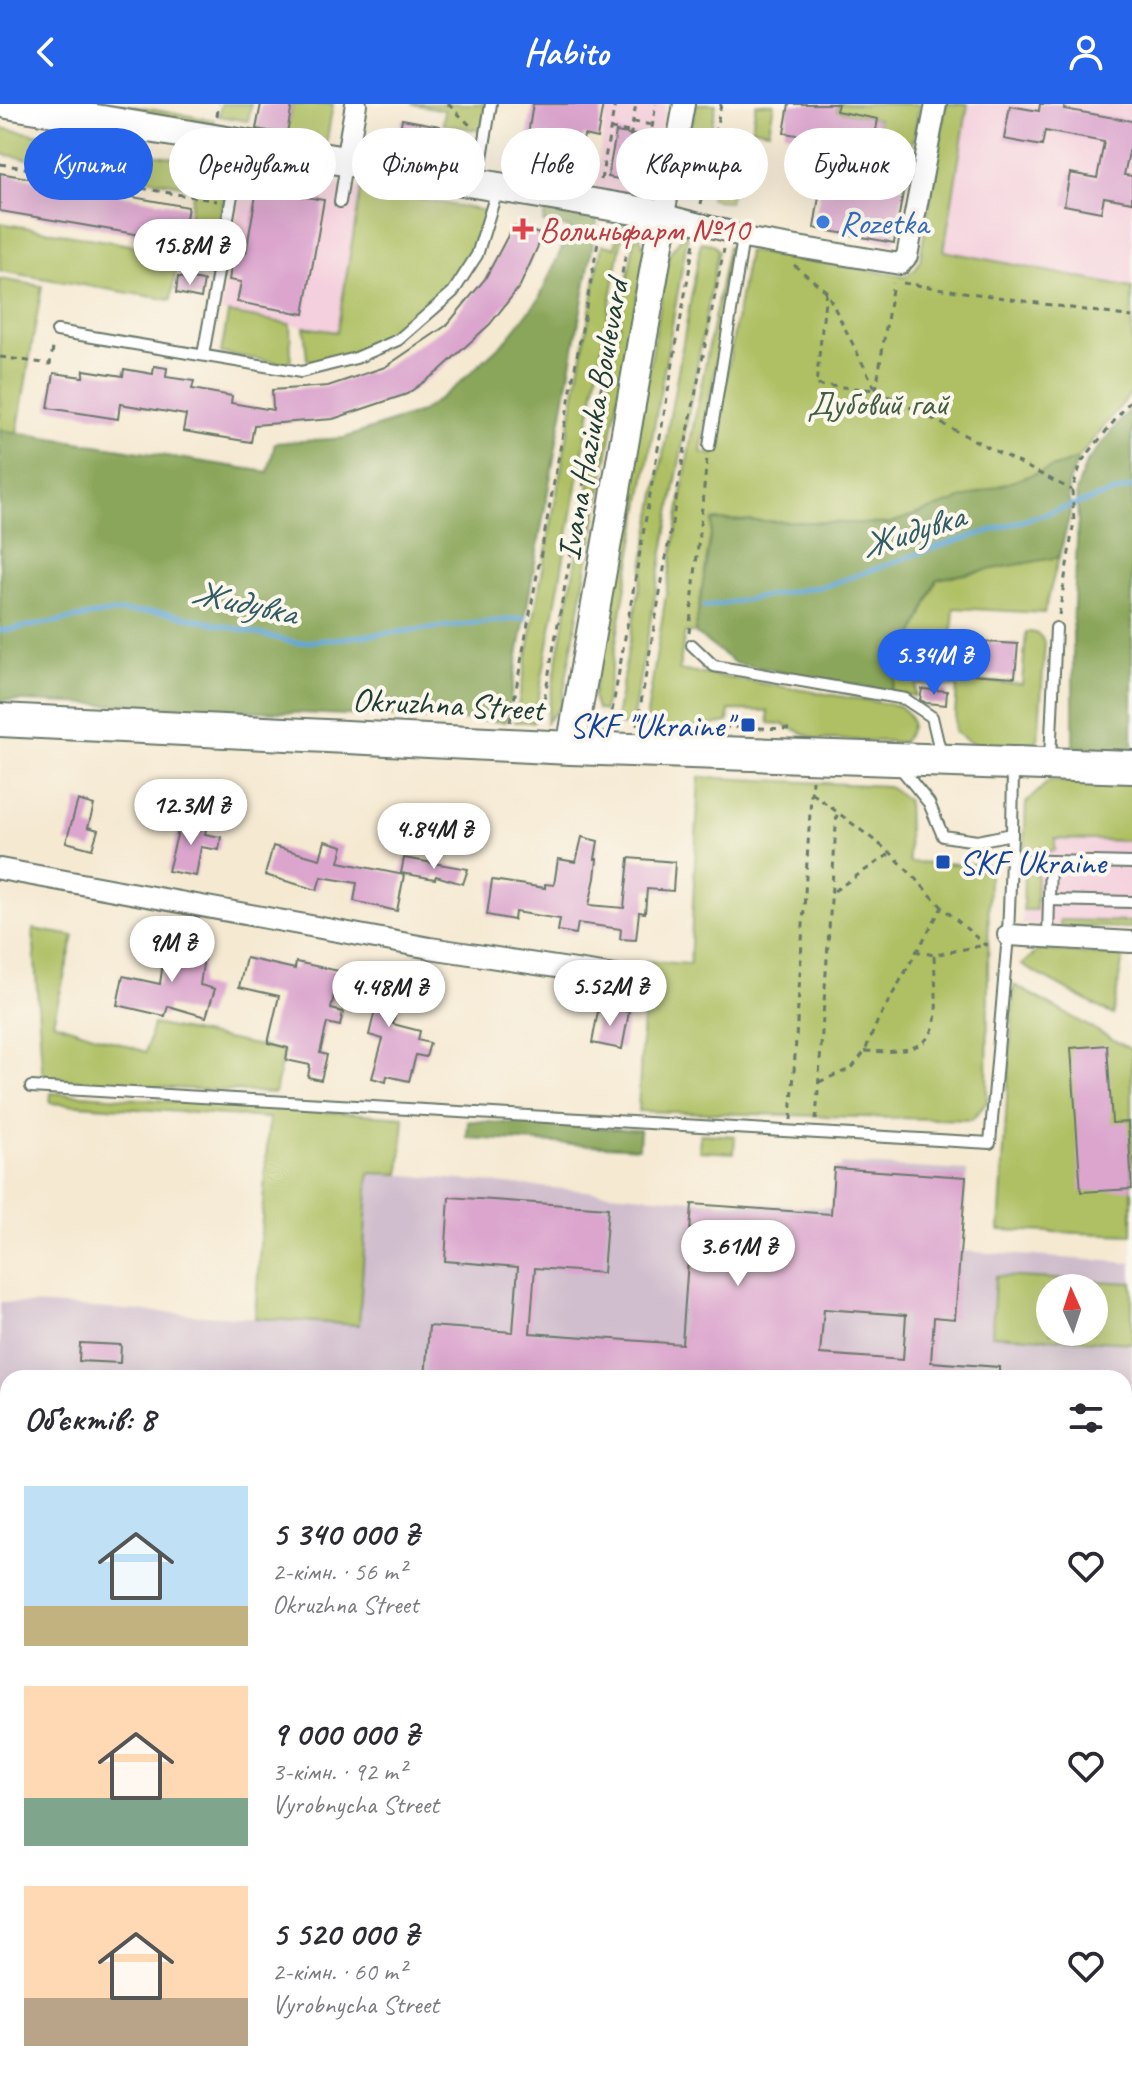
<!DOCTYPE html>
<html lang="uk">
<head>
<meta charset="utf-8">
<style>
	:root { --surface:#fff; --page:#f2f2f3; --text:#2b2b33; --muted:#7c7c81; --accent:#2563eb }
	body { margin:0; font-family:Caveat,sans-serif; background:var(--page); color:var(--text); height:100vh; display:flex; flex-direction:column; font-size:30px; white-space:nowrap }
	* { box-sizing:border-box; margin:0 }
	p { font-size:26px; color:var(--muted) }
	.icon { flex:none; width:44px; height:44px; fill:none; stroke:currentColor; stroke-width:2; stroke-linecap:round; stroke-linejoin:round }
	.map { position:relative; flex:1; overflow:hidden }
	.drawer { position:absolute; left:0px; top:1266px; width:1132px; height:712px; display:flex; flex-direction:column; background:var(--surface); border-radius:24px 24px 0 0; box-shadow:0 8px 32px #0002 }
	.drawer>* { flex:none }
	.top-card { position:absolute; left:24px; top:24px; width:1084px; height:72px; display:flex; gap:16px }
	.needle { width:52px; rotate:357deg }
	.fabs { position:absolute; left:1036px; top:1170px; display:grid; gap:16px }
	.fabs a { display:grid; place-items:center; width:72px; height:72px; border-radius:50%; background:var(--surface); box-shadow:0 8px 32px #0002; font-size:40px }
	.price { position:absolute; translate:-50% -68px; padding:0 18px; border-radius:28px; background:#fff; color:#222; font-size:26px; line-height:52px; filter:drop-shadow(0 2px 4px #0008) }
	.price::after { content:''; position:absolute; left:50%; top:48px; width:24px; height:18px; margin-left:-12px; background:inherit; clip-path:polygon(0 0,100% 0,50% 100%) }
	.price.active { background:var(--accent); color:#fff }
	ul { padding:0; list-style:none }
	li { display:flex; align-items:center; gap:24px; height:200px; padding:0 24px }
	li span { display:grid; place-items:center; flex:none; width:224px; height:160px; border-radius:0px; color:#555 }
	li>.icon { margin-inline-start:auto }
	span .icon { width:96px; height:96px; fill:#fffc; stroke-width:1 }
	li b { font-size:34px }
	h2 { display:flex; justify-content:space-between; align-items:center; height:96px; padding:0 24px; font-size:34px }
	.chip { padding:0 28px; border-radius:36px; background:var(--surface); box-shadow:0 8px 32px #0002; font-size:28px; line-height:72px }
	.chip.active { background:var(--accent); color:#fff }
	header { display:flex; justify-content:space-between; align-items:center; height:104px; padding:0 24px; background:var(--accent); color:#fff; font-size:36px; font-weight:700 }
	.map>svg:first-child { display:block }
</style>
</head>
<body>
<header><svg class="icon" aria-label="back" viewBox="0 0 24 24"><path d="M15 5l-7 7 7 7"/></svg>Habito<svg class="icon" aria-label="person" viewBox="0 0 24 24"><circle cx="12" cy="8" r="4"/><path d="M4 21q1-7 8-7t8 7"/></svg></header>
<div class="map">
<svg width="1132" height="1978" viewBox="0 0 1132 1978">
	<rect width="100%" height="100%" fill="#fbf7ec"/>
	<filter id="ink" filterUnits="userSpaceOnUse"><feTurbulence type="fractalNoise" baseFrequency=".0125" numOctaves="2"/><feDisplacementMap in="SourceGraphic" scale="16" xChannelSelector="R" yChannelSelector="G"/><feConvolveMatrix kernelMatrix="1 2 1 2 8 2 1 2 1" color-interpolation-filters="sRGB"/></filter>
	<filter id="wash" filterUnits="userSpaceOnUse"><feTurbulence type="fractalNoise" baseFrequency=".006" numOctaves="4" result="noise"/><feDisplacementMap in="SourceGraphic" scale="32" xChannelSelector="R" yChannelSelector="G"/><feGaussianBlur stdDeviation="1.8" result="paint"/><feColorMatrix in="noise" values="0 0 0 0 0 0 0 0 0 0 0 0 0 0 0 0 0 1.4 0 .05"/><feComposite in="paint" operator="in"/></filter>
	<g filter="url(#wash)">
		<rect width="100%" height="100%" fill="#f5e9d2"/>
		<!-- built -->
		<g fill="#f4cfdd">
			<path d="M608,0h58l-17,100 -56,-10z"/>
			<path d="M968,0h164v184l-189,-37z"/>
			<path d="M245,66l116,19 -25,143 -115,-20z"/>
			<path d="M1055,735l77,2v87l-110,-3 2,-75 30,1z"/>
		</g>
		<!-- industrial -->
		<path fill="#d0bdcd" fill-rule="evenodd" d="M841,1060l126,7 -6,80 171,12v819h-1132v-780l359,23 10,-153 334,29 134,7zM1050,1184h44v44h-44zM8,1274h1116v696h-1116z"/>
		<!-- green -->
		<g fill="#aec064" stroke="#667e4c" stroke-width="2" fill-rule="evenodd">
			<path d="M58,0h61l95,16 -2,11z"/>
			<path d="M221,0h30l-3,17 -29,-5z"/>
			<path d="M292,0h41l-7,41 -40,-7z"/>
			<path d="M412,0h74l-4,27 -39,-7 2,-14z"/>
			<path d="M696,0h20l-16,81 -19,-3z"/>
			<path d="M756,0h18l-5,27 -17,-3z"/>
			<path d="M838,0h82l-14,79 -42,-7 8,-21 6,-36 -37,-7 -6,7z"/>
			<path d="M946,0h22l-24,147 188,37v104l-54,67 -190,65 -175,-4 -18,113 -10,-1 -6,38 221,36c15,13 14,21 3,36l-86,-3 -35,-15 -13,-1 -1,-12 -39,-1 -1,12 -33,6 -50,-1 45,-284 38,-196 7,2 -34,203 12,3 35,-204 157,25 11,-7 4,-9z"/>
			<path d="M0,24l229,39 -18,107 -35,-5 -5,31 -171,-29v-48l183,31 11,-67 -194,-33z"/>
			<path d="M723,27l19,4 -13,67 -19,-3 7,-33 15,2 4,-22 -15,-3z"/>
			<path d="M361,85l125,22 -14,42 -23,36 -54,46 -41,18 -41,10 -6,-4 -3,-32 33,5z"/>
			<path d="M620,116l5,1 -91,501h-19l87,-477 13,2z"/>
			<path d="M637,123l8,25 -84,454 -15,16z"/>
			<path d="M684,130h4l-84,477 -7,-2 -4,-12 76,-443z"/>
			<path d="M701,138l12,2 5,7 -87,476 -16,-3z"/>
			<path d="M0,175l42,7 -25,147 -17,-3z"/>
			<path d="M228,209l62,11 1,34 -4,6 -66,-11z"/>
			<path d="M1059,453l-15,56 -90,-5 -5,72 73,4 4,-52c10,0 14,2 19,11l-7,97 -9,7 -54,-2 -21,-13 3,-45 -41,-3 -1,12 -25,-4 47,-113z"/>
			<path d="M699,673l189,9 19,14 2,62 80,3 -2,237 -15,18 -334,-9 8,-150 44,3z"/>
			<path d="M1049,677l83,2v58l-77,-2v12l-31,-1 2,-47z"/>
			<path d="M1024,769h13l-1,37h-13z"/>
			<path d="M1060,816l72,2v6l-72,-2z"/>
			<path d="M33,825l41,7 -21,86 93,30 7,-28 131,27 -9,42 -232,-11z"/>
			<path d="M1039,846l84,7 -10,58 -92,-50z"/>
			<path d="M1014,881l118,65v185l-133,-5z"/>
			<path d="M51,989l353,24 -4,57 -31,-1 -10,152 -104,-7 14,-200 -219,-15z"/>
			<path d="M700,1030l35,2 -1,17 -35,-2z"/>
			<path d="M995,1172l137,7v60l-140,-8zM1094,1184v44h-44v-44z"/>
			<path d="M0,1909l8,1v60h249v8h-257z"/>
		</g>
		<!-- forest -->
		<g fill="#8aa65a" stroke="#547247" stroke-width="2">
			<path d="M546,103l52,9 -92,506 -506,-22v-270l268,42 7,-29 69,-5 77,-26 34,-25 52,-48 32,-40 32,-71 -28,-5z"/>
			<path d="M1132,302v344l-59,-4v-120l5,-106 -2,-28 10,-29z"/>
			<path d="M1078,355l-10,27 2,29 -11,42 -122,22 -47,113 -155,-29 -40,-30 18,-113 175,4z"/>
			<path d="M468,1017l172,9 -1,18 -172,-10z"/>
		</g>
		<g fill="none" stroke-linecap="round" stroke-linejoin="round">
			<!-- stream -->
			<g stroke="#5fa6d6" stroke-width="5">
				<path d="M704,503l125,-22 105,-37 198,-61"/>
				<path d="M0,527l113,-19h52l132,31 228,-25"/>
			</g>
		</g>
		<g id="blocks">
			<!-- building -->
			<g fill="#dba5ce" fill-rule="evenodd">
				<path d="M261,0h31l-5,30 -31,-5z"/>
				<path d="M533,0h70l-6,34 -13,-3 -7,39 -54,-9z"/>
				<path d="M789,0h49l-2,7 42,8 -11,61 37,7 -10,56 -80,-15 14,-88 -44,-7z"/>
				<path d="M1040,0h25l-1,5 68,12v18l-8,36 8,1v26l-28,-5 -3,15 -37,-7 6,-32 27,5 7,-36 -59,-11 -3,15 -38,-7 6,-33 29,5z"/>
				<path d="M402,15l38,7 -4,21 -38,-7z"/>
				<path d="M616,28l31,5 -8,46 -31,-6z"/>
				<path d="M0,69l188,34 -6,35 -182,-31z"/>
				<path d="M257,85l67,11 -20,114 -67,-12 4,-20 -12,-2 5,-29 12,2z"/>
				<path d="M513,122l30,9 -23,51 -30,38 -51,47 -32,23 -74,25 -79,6 -3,17 -68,-11 3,-16 -66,-11 -2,15 -70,-11 6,-35 29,4 1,-7 39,6 1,-7 29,5 1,-8 13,2 -1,9 28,4 -2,8 40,7 -1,7 42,7 -1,-20 56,-4 57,-19 62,-42 38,-46z"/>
				<path d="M178,173l26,4 -3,17 -25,-5z"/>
				<path d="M955,536l63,4 -3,33 -62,-4z"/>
				<path d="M922,585l25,2 -1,14 -20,-2 -6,-3z"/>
				<path d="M78,696l16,5 -6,22 10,3 -6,19 -26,-7z"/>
				<path d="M181,715l26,6 -2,9 16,3 -2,13 -18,-3 -5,29 -28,-5z"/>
				<path d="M582,733l16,4 -3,18h2l-2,19 -6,27 35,3 5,-50 46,4 -2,29 -26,-2 -2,24 -6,-1 -3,28 -16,-1 1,-10 -43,-6 -2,11 -18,-3 2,-12 -45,-7 -1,8 -27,-5 5,-35 53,8v-4l9,1 4,-26 18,3z"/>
				<path d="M325,737l18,5 -4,16 65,13 -7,36 -43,-10 3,-18 -36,-6 -4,13 -52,-15 8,-29 47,13z"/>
				<path d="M404,754l64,11 -5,15 -27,-8 -1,3 -34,-6z"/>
				<path d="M191,836l15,3 -6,42 15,4 -9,28 -38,-11 -3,10 -48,-11 6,-29 37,8 6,-42 24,4z"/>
				<path d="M246,854l49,11 1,-7 43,9 -8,38 12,3 -3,14 -13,-3 -7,30 7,2 -6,25 -13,-3 2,-12 -24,-5 2,-12 -20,-5 11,-47 -40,-9z"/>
				<path d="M360,862l25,6 -3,12 15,4 -6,23 5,1 -3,12 27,7 -2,9 12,3 -4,14 -10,-2 -7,26 -22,-5 -1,6 -14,-4 11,-39 -14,-4 6,-25 -16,-4 6,-23 -9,-2z"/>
				<path d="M599,902l30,6 -7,37 -30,-6z"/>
				<path d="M1107,941l5,78 16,-1 4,67 -51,3 -10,-144z"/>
				<path d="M834,1064l132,9 -11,142 -21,-2 -3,45 68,5v11h-574l4,-52 84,6 5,-65 -73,-6 4,-64 159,11 -5,65 -68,-5 -5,65 152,11 10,-140 139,10zM824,1205l82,6 -3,45 -83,-6z"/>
				<path d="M80,1239l41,2 -1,18 -41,-2z"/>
			</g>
		</g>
	</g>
	<g filter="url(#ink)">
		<use href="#blocks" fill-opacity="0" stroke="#6a796b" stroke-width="2"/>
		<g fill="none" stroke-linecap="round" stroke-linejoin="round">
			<!-- lane casing -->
			<g stroke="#6a796b" stroke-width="14">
				<g id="lane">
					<path d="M478,77l13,-77"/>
					<path d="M340,98l6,-39"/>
					<path d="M57,227l244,41 55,-14 42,-18 55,-48 24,-37 21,-68"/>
					<path d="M203,251l38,-209"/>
					<path d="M709,342l34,-208"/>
					<path d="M692,541l22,21 191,33 27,18 9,38"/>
					<path d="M1050,655l6,-131"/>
					<path d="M898,661l31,38 14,33 34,5 35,-7 1,-65"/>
					<path d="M1010,756l122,3"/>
					<path d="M1049,796l83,2"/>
					<path d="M1048,833l2,-76"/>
					<path d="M31,983l959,56 18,-208 4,-101"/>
				</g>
			</g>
			<!-- street casing -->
			<g stroke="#6a796b" stroke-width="24">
				<g id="street">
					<path d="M684,0l-20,111 63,16 16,7 157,26 7,-8 29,-152"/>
					<path d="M346,57l10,-57"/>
					<path d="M0,765l430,79 205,31"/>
					<path d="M1008,831l124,7"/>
				</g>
			</g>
			<!-- secondary casing -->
			<g stroke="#6a796b" stroke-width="32">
				<path id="secondary" d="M7,0l657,111 -93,533"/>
			</g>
			<!-- primary casing -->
			<g stroke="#6a796b" stroke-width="36">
				<path id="primary" d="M0,616l571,28 561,19"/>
			</g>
			<!-- path -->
			<g stroke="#6a796b" stroke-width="3" stroke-dasharray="6 6" stroke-linecap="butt">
				<path d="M448,0l26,25"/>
				<path d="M217,12l2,-12"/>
				<path d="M633,18l20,3"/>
				<path d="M610,25l20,3"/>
				<path d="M369,35l44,8"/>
				<path d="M0,60l217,37"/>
				<path d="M601,76l14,-76"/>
				<path d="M622,80l14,-80"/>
				<path d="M642,83l14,-83"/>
				<path d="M701,100l20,-100"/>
				<path d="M794,161l32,26 50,99"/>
				<path d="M903,179l229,34"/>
				<path d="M826,187l-10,94 60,5 196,100"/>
				<path d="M0,253l50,7 4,-21"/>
				<path d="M876,286l17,-107"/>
				<path d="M1059,511l15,-94 -2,-31 10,-29 50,-62"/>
				<path d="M689,529l18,-175"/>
				<path d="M510,618l91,-496"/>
				<path d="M540,618l90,-492"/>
				<path d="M610,619l84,-480"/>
				<path d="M637,622l49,-284 38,-193"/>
				<path d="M723,623l68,2"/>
				<path d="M812,689l79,60 51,54 43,38 8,-3"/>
				<path d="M834,787l57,-38"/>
				<path d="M915,847l19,4 51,-10"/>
				<path d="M865,947c86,6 71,-31 69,-96"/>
				<path d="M819,978l33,-14 13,-17 13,-31 64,-113"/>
				<path d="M791,1016l21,-340"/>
				<path d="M816,1016l21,-308"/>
			</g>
			<!-- lane -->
			<use href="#lane" stroke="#fff" stroke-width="10"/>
			<!-- street -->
			<use href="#street" stroke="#fff" stroke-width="20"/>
			<!-- secondary -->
			<use href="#secondary" stroke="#fff" stroke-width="28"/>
			<!-- primary -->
			<use href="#primary" stroke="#fff" stroke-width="32"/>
		</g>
	</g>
	<!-- markers -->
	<circle fill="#3f7fe0" stroke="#fbf7ec" stroke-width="3" cx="823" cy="118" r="8"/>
	<path fill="#e0444e" stroke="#fbf7ec" stroke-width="3" d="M519 113h8v8h8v8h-8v8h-8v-8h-8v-8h8z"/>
	<g fill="#1a4fb4" stroke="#fbf7ec" stroke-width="3">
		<rect x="740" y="613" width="16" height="16" rx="4"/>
		<rect x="935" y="750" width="16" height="16" rx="4"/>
	</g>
	<g text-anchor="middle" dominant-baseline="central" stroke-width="8" stroke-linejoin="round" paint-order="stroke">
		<!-- shop labels -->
		<g font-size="34" fill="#366cbe" stroke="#fbf7ec" text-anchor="start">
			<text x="839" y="118">Rozetka</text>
		</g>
		<!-- health labels -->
		<g font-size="34" fill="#be3a42" stroke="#fbf7ec" text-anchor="start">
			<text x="539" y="125">Волиньфарм №10</text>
		</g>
		<!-- park labels -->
		<g font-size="34" fill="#435e40" stroke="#fbf7ec">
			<text x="878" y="299">Дубовий гай</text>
		</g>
		<!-- street labels -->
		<g font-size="34" fill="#1f3d34" stroke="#fbf7ec">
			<text transform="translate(592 316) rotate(-80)">Ivana Haziuka Boulevard</text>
			<text transform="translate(448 600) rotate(3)">Okruzhna Street</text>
		</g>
		<!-- transit labels -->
		<g font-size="34" fill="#164399" stroke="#fbf7ec" text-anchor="end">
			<text x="732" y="621">SKF "Ukraine"</text>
			<text x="959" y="758" text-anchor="start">SKF Ukraine</text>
		</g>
		<!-- water labels -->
		<g font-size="36" font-style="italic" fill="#325c65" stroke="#fbf7ec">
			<text transform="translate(912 427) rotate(-18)">Жидувка</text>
			<text transform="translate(244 498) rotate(12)">Жидувка</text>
		</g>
	</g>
</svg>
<div class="fabs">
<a><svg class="needle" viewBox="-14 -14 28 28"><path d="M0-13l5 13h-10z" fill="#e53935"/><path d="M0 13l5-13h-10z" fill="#7c7c81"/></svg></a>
</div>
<b class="price" style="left:190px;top:183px">15.8M ₴</b>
<b class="price active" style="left:934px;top:593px">5.34M ₴</b>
<b class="price" style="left:191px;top:743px">12.3M ₴</b>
<b class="price" style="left:434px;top:767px">4.84M ₴</b>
<b class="price" style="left:172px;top:880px">9M ₴</b>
<b class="price" style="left:610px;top:924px">5.52M ₴</b>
<b class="price" style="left:389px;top:925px">4.48M ₴</b>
<b class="price" style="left:738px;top:1184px">3.61M ₴</b>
<div class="top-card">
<a class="chip active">Купити</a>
<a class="chip">Орендувати</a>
<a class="chip">Фільтри</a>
<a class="chip">Нове</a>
<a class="chip">Квартира</a>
<a class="chip">Будинок</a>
</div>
<section class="drawer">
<h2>Об’єктів: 8<svg class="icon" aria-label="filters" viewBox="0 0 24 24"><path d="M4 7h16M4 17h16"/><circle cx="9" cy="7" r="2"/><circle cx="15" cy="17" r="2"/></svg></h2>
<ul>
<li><span style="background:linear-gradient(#bfe0f5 75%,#c2b280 0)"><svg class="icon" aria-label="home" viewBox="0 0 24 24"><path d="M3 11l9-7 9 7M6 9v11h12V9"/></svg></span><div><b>5 340 000 ₴</b><p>2-кімн. · 56 m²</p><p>Okruzhna Street</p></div><svg class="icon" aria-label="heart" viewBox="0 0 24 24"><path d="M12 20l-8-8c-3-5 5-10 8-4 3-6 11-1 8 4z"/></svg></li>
<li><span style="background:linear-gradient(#ffd9b3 70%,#7fa58c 0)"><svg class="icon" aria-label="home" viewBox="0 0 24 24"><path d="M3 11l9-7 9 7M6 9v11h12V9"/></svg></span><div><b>9 000 000 ₴</b><p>3-кімн. · 92 m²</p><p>Vyrobnycha Street</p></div><svg class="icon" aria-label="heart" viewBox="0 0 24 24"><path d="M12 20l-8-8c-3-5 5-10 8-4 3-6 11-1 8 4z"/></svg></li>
<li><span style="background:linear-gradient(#ffd9b3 70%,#b9a48a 0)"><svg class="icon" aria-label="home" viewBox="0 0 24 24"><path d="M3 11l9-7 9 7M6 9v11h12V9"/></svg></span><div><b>5 520 000 ₴</b><p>2-кімн. · 60 m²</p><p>Vyrobnycha Street</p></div><svg class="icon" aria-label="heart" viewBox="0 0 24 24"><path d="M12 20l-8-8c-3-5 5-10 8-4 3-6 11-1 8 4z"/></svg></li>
</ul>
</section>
</div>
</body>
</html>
